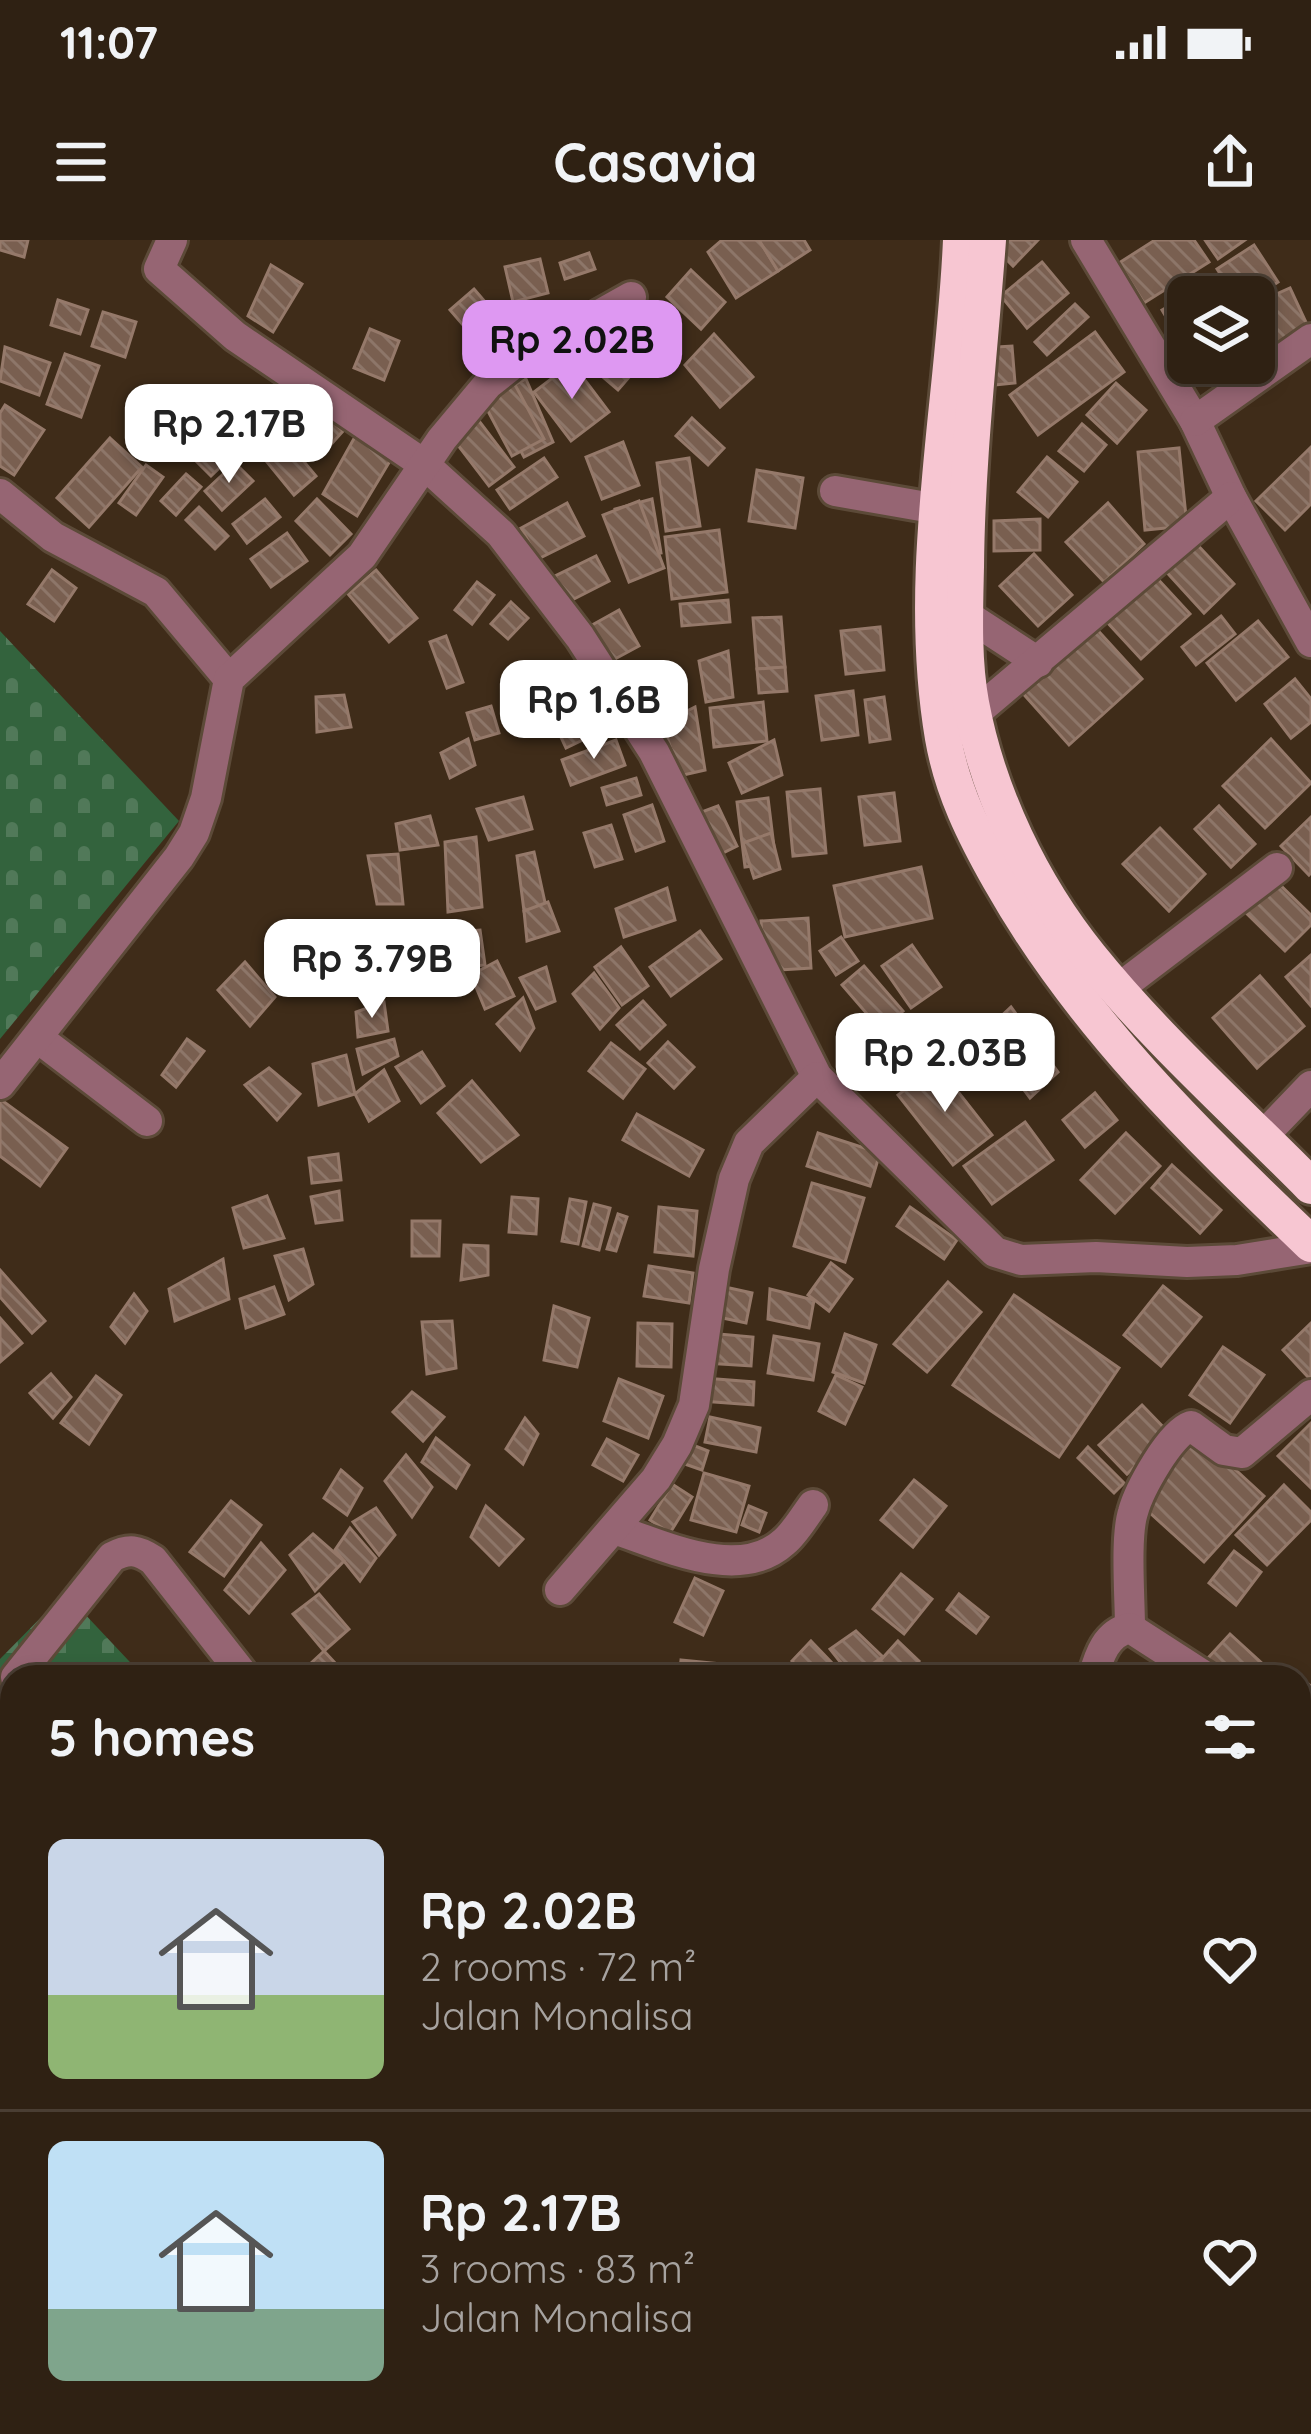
<!DOCTYPE html>
<html lang="en">
<head>
<meta charset="utf-8">
<style>
	:root { --surface:#2f2113; --page:#37291c; --text:#f1f3f6; --muted:#a7a3a0; --line:#4a3e33; --accent:#de98f2 }
	body { margin:0; font-family:Quicksand,sans-serif; background:var(--page); color:var(--text); height:100vh; display:flex; flex-direction:column; font-size:45px; white-space:nowrap }
	* { box-sizing:border-box; margin:0 }
	p { font-size:39px; color:var(--muted) }
	.icon { flex:none; width:66px; height:66px; fill:none; stroke:currentColor; stroke-width:2; stroke-linecap:round; stroke-linejoin:round }
	.map { position:relative; flex:1; overflow:hidden }
	.sheet { position:absolute; left:0px; top:1425px; width:1311px; height:771px; display:flex; flex-direction:column; background:var(--surface); border-radius:36px 36px 0 0; box-shadow:0 6px 18px #0003,0 0 0 3px var(--line) }
	.sheet>* { flex:none }
	.controls { position:absolute; left:1167px; top:36px; display:grid; gap:24px }
	.controls a { display:grid; place-items:center; width:108px; height:108px; border-radius:18px; background:var(--surface); box-shadow:0 6px 18px #0003,0 0 0 3px var(--line); font-size:60px }
	.price { position:absolute; translate:-50% -102px; padding:0 27px; border-radius:24px; background:#fff; color:#222; font-size:39px; line-height:78px; filter:drop-shadow(0 3px 6px #0008) }
	.price::after { content:''; position:absolute; left:50%; top:72px; width:36px; height:27px; margin-left:-18px; background:inherit; clip-path:polygon(0 0,100% 0,50% 100%) }
	.price.active { background:var(--accent); color:#111 }
	ul { padding:0; list-style:none }
	li { display:flex; align-items:center; gap:36px; height:300px; padding:0 48px }
	li+li { border-top:3px solid var(--line) }
	li span { display:grid; place-items:center; flex:none; width:336px; height:240px; border-radius:18px; color:#555 }
	li>.icon { margin-inline-start:auto }
	span .icon { width:144px; height:144px; fill:#fffc; stroke-width:1 }
	li b { font-size:51px }
	h2 { display:flex; justify-content:space-between; align-items:center; height:144px; padding:0 48px; font-size:51px }
	.status { display:flex; justify-content:space-between; align-items:center; height:84px; padding:0 60px; background:var(--surface); direction:ltr }
	.status svg { height:33px; fill:currentColor }
	header { display:flex; justify-content:space-between; align-items:center; height:156px; padding:0 48px; background:var(--surface); font-size:54px; font-weight:700 }
	.map>svg:first-child { display:block }
</style>
</head>
<body>
<div class="status"><b>11:07</b><svg viewBox="0 0 49 12"><path d="M0 12V9h3v3zM5 12V6h3v6zM10 12V3h3v9zM15 12V0h3v12zM26 1h20v11H26zM47 4h2v5h-2z"/></svg></div>
<header><svg class="icon" aria-label="menu" viewBox="0 0 24 24"><path d="M4 6h16M4 12h16M4 18h16"/></svg>Casavia<svg class="icon" aria-label="share" viewBox="0 0 24 24"><path d="M12 15V3M7 8l5-5 5 5M5 13v7h14v-7"/></svg></header>
<div class="map">
<svg width="1311" height="2194" viewBox="0 0 1311 2194">
	<defs>
		<pattern id="cemetery-stones" width="16" height="16" patternUnits="userSpaceOnUse" patternTransform="scale(3)"><rect width="16" height="16" fill="#33633d"/><path d="M2 7V4a2 2 0 0 1 4 0v3zM10 15v-3a2 2 0 0 1 4 0v3z" fill="#517959"/></pattern>
		<pattern id="building-back-hatch" width="6" height="6" patternUnits="userSpaceOnUse" patternTransform="scale(3)"><rect width="6" height="6" fill="#795f50"/><path d="M-1 5l2 2M0 0l6 6M5-1l2 2" fill="none" stroke="#8d7669"/></pattern>
	</defs>
	<rect width="100%" height="100%" fill="#3f2c19"/>
	<!-- cemetery -->
	<g fill="url(#cemetery-stones)">
		<path d="M0,391l179,190 -179,218z"/>
		<path d="M65,1353l79,84h-132v498l-12,9v-525z"/>
	</g>
	<!-- building -->
	<g fill="url(#building-back-hatch)" stroke="#95796a" stroke-width="3">
		<path d="M0,0h28l-4,17 -24,-7z"/>
		<path d="M722,0h37l19,31 -42,27 -28,-46z"/>
		<path d="M759,0h45l6,10 -32,21z"/>
		<path d="M999,0h39l-25,26 -20,-20z"/>
		<path d="M1155,0h39l15,22 -65,41 -25,-40z"/>
		<path d="M1205,0h40l-27,19z"/>
		<path d="M1254,5l24,37 -24,16 -19,-1 -18,-28z"/>
		<path d="M589,13l6,16 -30,10 -5,-16z"/>
		<path d="M540,19l8,34 -35,9 -8,-35z"/>
		<path d="M1042,22l26,31 -41,35 -26,-32z"/>
		<path d="M271,25l31,19 -29,48 -25,-16z"/>
		<path d="M691,30l34,32 -24,27 -34,-32z"/>
		<path d="M1212,41l10,16h-34v43l-6,4 -20,-34z"/>
		<path d="M1290,48l20,43 -40,19 -16,-34v-12z"/>
		<path d="M474,49l25,29 -24,21 -25,-29z"/>
		<path d="M58,60l30,10 -8,24 -29,-9z"/>
		<path d="M1075,64l13,13 -41,38 -12,-13z"/>
		<path d="M103,72l33,10 -11,35 -33,-11z"/>
		<path d="M370,89l29,12 -15,39 -30,-12z"/>
		<path d="M610,89l35,30 -27,31 -35,-30z"/>
		<path d="M1095,92l29,40 -86,63 -28,-40z"/>
		<path d="M714,94l39,43 -33,30 -35,-42z"/>
		<path d="M1012,106l3,37 -31,3 -3,-38z"/>
		<path d="M5,107l45,16 -11,32 -39,-14z"/>
		<path d="M65,114l34,12 -18,51 -34,-13z"/>
		<path d="M572,123l37,49 -38,29 -37,-49z"/>
		<path d="M1188,123h37l-25,17z"/>
		<path d="M526,139l27,63 -29,15 -33,-61z"/>
		<path d="M513,141l31,58 -32,17 -31,-58z"/>
		<path d="M1116,143l30,27 -29,33 -30,-28z"/>
		<path d="M194,154l20,12 -12,19 -19,-12z"/>
		<path d="M304,156l39,35 -24,27 -39,-35z"/>
		<path d="M5,165l39,25 -30,45 -14,-9v-53z"/>
		<path d="M692,178l32,30 -16,17 -32,-29z"/>
		<path d="M479,181l35,46 -25,19 -35,-46z"/>
		<path d="M1082,184l24,21 -22,26 -25,-20z"/>
		<path d="M275,187l41,49 -22,19 -41,-50z"/>
		<path d="M208,193l23,24 -20,19 -23,-23z"/>
		<path d="M356,195l34,26 -33,55 -34,-22z"/>
		<path d="M110,198l32,29 -53,60 -32,-29z"/>
		<path d="M623,202l16,43 -37,14 -16,-42z"/>
		<path d="M1311,207v57l-26,26 -29,-29z"/>
		<path d="M1179,208l8,78 -42,4 -7,-78z"/>
		<path d="M1047,217l30,25 -29,35 -30,-25z"/>
		<path d="M544,218l13,19 -47,32 -13,-19z"/>
		<path d="M689,218l11,68 -34,5 -9,-68z"/>
		<path d="M235,223l18,18 -31,29 -17,-19z"/>
		<path d="M146,225l17,12 -27,38 -17,-12z"/>
		<path d="M757,230l46,8 -8,50 -46,-7z"/>
		<path d="M186,234l15,13 -25,28 -15,-14z"/>
		<path d="M265,259l15,18 -33,26 -14,-19z"/>
		<path d="M317,259l34,35 -21,21 -34,-34z"/>
		<path d="M652,259l9,54 -34,4 -12,-48z"/>
		<path d="M639,261l25,67 -35,14 -26,-67z"/>
		<path d="M567,263l17,33 -46,23 -17,-31z"/>
		<path d="M1108,263l36,41 -40,38 -38,-40z"/>
		<path d="M199,267l29,29 -13,13 -29,-29z"/>
		<path d="M1040,279v31l-46,1v-30z"/>
		<path d="M719,290l8,62 -55,7 -7,-62z"/>
		<path d="M287,293l20,28 -36,26 -20,-28z"/>
		<path d="M1191,298l43,46 -30,29 -43,-47z"/>
		<path d="M1034,314l38,41 -34,31 -38,-40z"/>
		<path d="M596,316l13,25 -41,21 -13,-26z"/>
		<path d="M52,330l24,18 -22,33 -26,-17z"/>
		<path d="M376,330l41,48 -28,24 -41,-48z"/>
		<path d="M1155,336l35,38 -49,45 -35,-38z"/>
		<path d="M477,342l17,13 -22,29 -17,-14z"/>
		<path d="M728,360l2,22 -48,4 -2,-22z"/>
		<path d="M511,362l17,16 -20,21 -17,-15z"/>
		<path d="M619,370l20,36 -37,20 -19,-36z"/>
		<path d="M1221,376l14,18 -39,31 -14,-18z"/>
		<path d="M781,377l4,50 -28,2 -4,-51z"/>
		<path d="M1258,381l30,36 -52,43 -29,-37z"/>
		<path d="M1092,384l50,55 -73,66 -50,-56z"/>
		<path d="M880,387l4,43 -38,4 -5,-43z"/>
		<path d="M446,396l17,46 -16,6 -17,-46z"/>
		<path d="M728,411l5,46 -27,5 -7,-41z"/>
		<path d="M650,427l13,27 -25,11 -12,-27z"/>
		<path d="M785,427l2,24 -28,2 -2,-24z"/>
		<path d="M1295,439l16,20v23l-20,16 -26,-34z"/>
		<path d="M853,451l5,44 -36,5 -6,-44z"/>
		<path d="M344,455l7,32 -34,5 -1,-35z"/>
		<path d="M884,457l6,42 -20,3 -5,-42z"/>
		<path d="M763,462l4,39 -53,6 -4,-39z"/>
		<path d="M580,463l15,31 -29,14 -15,-32z"/>
		<path d="M491,466l8,27 -24,7 -8,-27z"/>
		<path d="M695,467l10,63 -26,6 -16,-53z"/>
		<path d="M468,499l7,26 -25,13 -9,-25z"/>
		<path d="M1271,499l40,44 -46,45 -42,-42z"/>
		<path d="M616,500l9,25 -54,20 -9,-25z"/>
		<path d="M774,500l8,35 -40,18 -13,-30z"/>
		<path d="M636,538l5,17 -34,10 -5,-17z"/>
		<path d="M820,549l6,64 -33,3 -6,-64z"/>
		<path d="M894,553l6,48 -35,4 -6,-48z"/>
		<path d="M523,557l9,32 -43,11 -12,-31z"/>
		<path d="M768,558l8,65 -31,4 -8,-65z"/>
		<path d="M652,565l12,36 -28,10 -12,-36z"/>
		<path d="M718,566l19,40 -22,11 -19,-43z"/>
		<path d="M1219,566l36,38 -24,23 -36,-38z"/>
		<path d="M430,576l8,29 -38,5 -4,-26z"/>
		<path d="M1311,577v56l-2,2 -28,-29z"/>
		<path d="M611,585l11,34 -27,8 -11,-34z"/>
		<path d="M1160,588l45,46 -36,37 -46,-47z"/>
		<path d="M771,593l9,36 -26,9 -11,-35z"/>
		<path d="M476,597l6,70 -34,5 -3,-70z"/>
		<path d="M534,612l12,55 -22,4 -7,-55z"/>
		<path d="M398,614l5,50h-26l-9,-48z"/>
		<path d="M921,627l11,51 -87,19 -11,-51z"/>
		<path d="M1269,634l42,41v10l-26,26 -46,-45z"/>
		<path d="M667,648l8,32 -51,17 -8,-28z"/>
		<path d="M548,662l11,29 -32,10 -3,-30z"/>
		<path d="M808,678l3,50 -47,3 -3,-50z"/>
		<path d="M480,690l5,35 -29,3v-36z"/>
		<path d="M700,691l21,28 -50,37 -21,-29z"/>
		<path d="M389,693l10,57 -37,9 -6,-56z"/>
		<path d="M841,697l17,24 -22,14 -16,-24z"/>
		<path d="M345,699l6,50 -36,4 -8,-48z"/>
		<path d="M912,705l29,42 -30,21 -29,-42z"/>
		<path d="M621,707l27,39 -26,19 -27,-38z"/>
		<path d="M1311,715v51l-25,-29z"/>
		<path d="M497,721l17,35 -29,13 -14,-34z"/>
		<path d="M245,722l30,35 -25,29 -32,-36z"/>
		<path d="M864,726l39,45 -22,19 -39,-45z"/>
		<path d="M546,727l9,34 -19,8 -16,-31z"/>
		<path d="M594,733l25,35 -19,21 -27,-35z"/>
		<path d="M1260,736l44,50 -47,42 -44,-50z"/>
		<path d="M523,758l11,30 -14,22 -23,-26z"/>
		<path d="M643,761l22,24 -25,24 -23,-24z"/>
		<path d="M384,762l4,29 -30,6 -2,-25z"/>
		<path d="M1011,767l47,65 -28,26 -48,-64z"/>
		<path d="M187,799l17,12 -28,36 -14,-12z"/>
		<path d="M394,799l4,17 -35,18 -6,-25z"/>
		<path d="M668,802l26,25 -20,21 -26,-25z"/>
		<path d="M611,803l34,26 -22,29 -34,-27z"/>
		<path d="M422,812l22,34 -23,17 -25,-36z"/>
		<path d="M346,815l9,39 -36,11 -6,-41z"/>
		<path d="M937,825l55,70 -39,30 -55,-70z"/>
		<path d="M269,828l31,26 -23,26 -32,-35z"/>
		<path d="M384,830l15,31 -30,20 -14,-27z"/>
		<path d="M472,841l46,54 -37,27 -43,-49z"/>
		<path d="M1095,853l22,27 -32,27 -22,-27z"/>
		<path d="M0,859l67,49 -27,38 -40,-30z"/>
		<path d="M637,874l66,36 -14,26 -66,-36z"/>
		<path d="M1025,882l28,38 -61,44 -28,-38z"/>
		<path d="M818,893l62,20 -10,33 -63,-20z"/>
		<path d="M1126,893l34,33 -45,47 -34,-33z"/>
		<path d="M338,914l3,26 -29,3 -3,-25z"/>
		<path d="M1172,925l49,45 -21,23 -48,-45z"/>
		<path d="M812,943l52,15 -19,64 -51,-16z"/>
		<path d="M339,951l3,29 -26,3 -5,-26z"/>
		<path d="M267,956l17,42 -40,10 -11,-40z"/>
		<path d="M512,957l26,2 -2,35 -27,-2z"/>
		<path d="M570,959l16,3 -8,42 -16,-3z"/>
		<path d="M594,964l16,4 -11,42 -16,-4z"/>
		<path d="M659,967l38,4 -4,45 -38,-4z"/>
		<path d="M910,967l47,33 -13,19 -47,-33z"/>
		<path d="M618,974l9,3 -11,34 -9,-2z"/>
		<path d="M412,981h28l-1,35h-27z"/>
		<path d="M464,1005l24,1v29l-27,5z"/>
		<path d="M303,1009l10,35 -24,16 -14,-44z"/>
		<path d="M223,1019l6,40 -54,22 -6,-32z"/>
		<path d="M831,1023l21,16 -23,32 -21,-16z"/>
		<path d="M649,1026l44,7 -4,30 -45,-7z"/>
		<path d="M0,1030l45,51 -13,12 -32,-36z"/>
		<path d="M948,1042l33,30 -54,60 -33,-28z"/>
		<path d="M1163,1046l38,31 -40,49 -37,-31z"/>
		<path d="M274,1047l10,27 -38,14 -6,-29z"/>
		<path d="M725,1047l27,6 -6,30 -28,-6z"/>
		<path d="M770,1049l44,11 -5,28 -41,-9z"/>
		<path d="M134,1054l13,17 -22,32 -14,-16z"/>
		<path d="M1014,1055l105,73 -60,89 -106,-72z"/>
		<path d="M554,1066l35,12 -12,49 -33,-7z"/>
		<path d="M0,1078l22,25 -22,19z"/>
		<path d="M452,1081l4,47 -29,6 -5,-52z"/>
		<path d="M638,1083l34,1 -1,43 -34,-1z"/>
		<path d="M1311,1083v53l-2,2 -26,-28z"/>
		<path d="M708,1093l45,4 -2,29 -45,-3z"/>
		<path d="M845,1094l31,11 -12,38 -31,-11z"/>
		<path d="M774,1096l45,8 -6,36 -45,-7z"/>
		<path d="M1223,1107l41,28 -34,48 -40,-28z"/>
		<path d="M51,1134l20,23 -18,21 -23,-25z"/>
		<path d="M836,1135l26,12 -17,37 -26,-13z"/>
		<path d="M96,1136l25,19 -32,49 -28,-21z"/>
		<path d="M704,1138l50,4 -1,23 -51,-4z"/>
		<path d="M619,1139l44,17 -15,42 -44,-17z"/>
		<path d="M412,1152l32,25 -21,24 -30,-29z"/>
		<path d="M1142,1165l27,28 -42,41 -28,-29z"/>
		<path d="M710,1177l50,11 -4,24 -51,-10z"/>
		<path d="M525,1178l13,16 -15,30 -17,-15z"/>
		<path d="M1311,1183v65l-33,-32z"/>
		<path d="M1199,1196l65,60 -60,66 -65,-59z"/>
		<path d="M436,1198l33,27 -13,23 -34,-26z"/>
		<path d="M607,1199l31,16 -15,26 -30,-16z"/>
		<path d="M690,1204l18,7 -6,19 -20,-7z"/>
		<path d="M1088,1207l36,36 -10,10 -36,-35z"/>
		<path d="M406,1215l26,32 -20,30 -27,-36z"/>
		<path d="M341,1230l21,18 -15,27 -23,-17z"/>
		<path d="M704,1233l45,13 -13,46 -45,-12z"/>
		<path d="M914,1240l32,26 -33,41 -32,-27z"/>
		<path d="M672,1244l20,13 -22,36 -20,-13z"/>
		<path d="M1284,1245l27,27v8l-44,45 -31,-30z"/>
		<path d="M231,1261l30,24 -37,51 -34,-24z"/>
		<path d="M486,1266l37,33 -24,26 -28,-28z"/>
		<path d="M749,1266l17,7 -7,19 -17,-7z"/>
		<path d="M376,1268l19,27 -16,20 -26,-33z"/>
		<path d="M350,1288l26,30 -16,23 -25,-31z"/>
		<path d="M313,1294l31,27 -29,30 -25,-36z"/>
		<path d="M261,1303l24,27 -36,43 -24,-23z"/>
		<path d="M1234,1311l27,21 -25,33 -27,-22z"/>
		<path d="M901,1334l31,25 -28,35 -31,-25z"/>
		<path d="M695,1338l28,13 -20,44 -28,-13z"/>
		<path d="M319,1354l30,35 -25,22 -31,-37z"/>
		<path d="M959,1354l29,23 -12,16 -29,-23z"/>
		<path d="M856,1391l27,26 -31,20 -22,-28z"/>
		<path d="M1230,1394l36,33 -8,10h-30l-20,-19z"/>
		<path d="M811,1401l23,24 -11,12h-17l-14,-16z"/>
		<path d="M898,1401l21,20 -14,16h-10l-16,-15z"/>
		<path d="M324,1411l24,26h-52z"/>
		<path d="M681,1420l52,5 -1,12h-53z"/>
		<path d="M1299,1437l12,9v42l-12,-6z"/>
		<path d="M1309,1727l2,37 -10,8 -2,-39z"/>
		<path d="M1310,1846l1,27 -12,2v-27z"/>
		<rect x="1299" y="1885" width="12" height="23"/>
		<path d="M458,2184h128l-2,10h-128z"/>
		<path d="M641,2184h85l-1,10h-86z"/>
		<path d="M750,2184h40l-1,10h-40z"/>
	</g>
	<g fill="none" stroke-linecap="round" stroke-linejoin="round">
		<!-- minor casing -->
		<g stroke="#5c4a38" stroke-width="36">
			<g id="minor">
				<path d="M172,0l-13,29 76,67 190,129 76,69 79,103 74,115 163,325 178,175 26,8 75,-3 91,5 50,-2 74,-12"/>
				<path d="M1086,0l109,181 36,76 80,145"/>
				<path d="M1195,181l116,-82"/>
				<path d="M835,251l103,18"/>
				<path d="M0,254l53,43 103,55 73,87"/>
				<path d="M966,375l72,47"/>
				<path d="M974,474l257,-217"/>
				<path d="M1118,749l159,-121"/>
				<path d="M38,798l109,83"/>
				<path d="M0,844l179,-227 15,-24 12,-35 23,-119 133,-123 80,-117 46,-55 29,-23 114,-64"/>
				<path d="M1262,897l49,-51"/>
				<path d="M614,1289c49,16 125,54 170,13 11,-9 20,-25 29,-37"/>
				<path d="M560,1350l96,-111 21,-34 17,-40 20,-136 20,-90 15,-36 68,-66"/>
				<path d="M1130,1388c0,-29 -5,-91 3,-116 6,-22 37,-79 58,-86l33,24 18,3 69,-58"/>
				<path d="M16,1437l96,-120c17,-9 26,-7 41,3l92,117"/>
				<path d="M1093,1437c6,-21 13,-44 37,-49l76,49"/>
				<path d="M1299,1497l12,8"/>
			</g>
		</g>
		<!-- highway casing -->
		<g stroke="#5c4a38" stroke-width="42">
			<g id="highway">
				<path d="M961,0c-7,165 -46,333 -18,498 9,52 31,96 57,142 80,142 194,252 311,364"/>
				<path d="M988,0c-8,109 -21,217 -22,327 -1,45 -3,92 5,136 17,91 61,182 119,254 67,83 146,153 221,229"/>
				<path d="M0,2015l12,1"/>
				<path d="M913,2184l33,10"/>
			</g>
		</g>
		<!-- minor -->
		<use href="#minor" stroke="#966573" stroke-width="30"/>
		<!-- highway -->
		<use href="#highway" stroke="#f7c6d2" stroke-width="36"/>
	</g>
</svg>
<div class="controls">
<a><svg class="icon" aria-label="layers" viewBox="0 0 24 24"><path d="M12 4l9 5-9 5-9-5zM3 14l9 5 9-5"/></svg></a>
</div>
<b class="price active" style="left:572px;top:162px">Rp 2.02B</b>
<b class="price" style="left:229px;top:246px">Rp 2.17B</b>
<b class="price" style="left:594px;top:522px">Rp 1.6B</b>
<b class="price" style="left:372px;top:781px">Rp 3.79B</b>
<b class="price" style="left:945px;top:875px">Rp 2.03B</b>
<section class="sheet">
<h2>5 homes<svg class="icon" aria-label="filters" viewBox="0 0 24 24"><path d="M4 7h16M4 17h16"/><circle cx="9" cy="7" r="2"/><circle cx="15" cy="17" r="2"/></svg></h2>
<ul>
<li><span style="background:linear-gradient(#c9d6e8 65%,#8fb573 0)"><svg class="icon" aria-label="home" viewBox="0 0 24 24"><path d="M3 11l9-7 9 7M6 9v11h12V9"/></svg></span><div><b>Rp 2.02B</b><p>2 rooms · 72 m²</p><p>Jalan Monalisa</p></div><svg class="icon" aria-label="heart" viewBox="0 0 24 24"><path d="M12 20l-8-8c-3-5 5-10 8-4 3-6 11-1 8 4z"/></svg></li>
<li><span style="background:linear-gradient(#bfe0f5 70%,#7fa58c 0)"><svg class="icon" aria-label="home" viewBox="0 0 24 24"><path d="M3 11l9-7 9 7M6 9v11h12V9"/></svg></span><div><b>Rp 2.17B</b><p>3 rooms · 83 m²</p><p>Jalan Monalisa</p></div><svg class="icon" aria-label="heart" viewBox="0 0 24 24"><path d="M12 20l-8-8c-3-5 5-10 8-4 3-6 11-1 8 4z"/></svg></li>
</ul>
</section>
</div>
</body>
</html>
